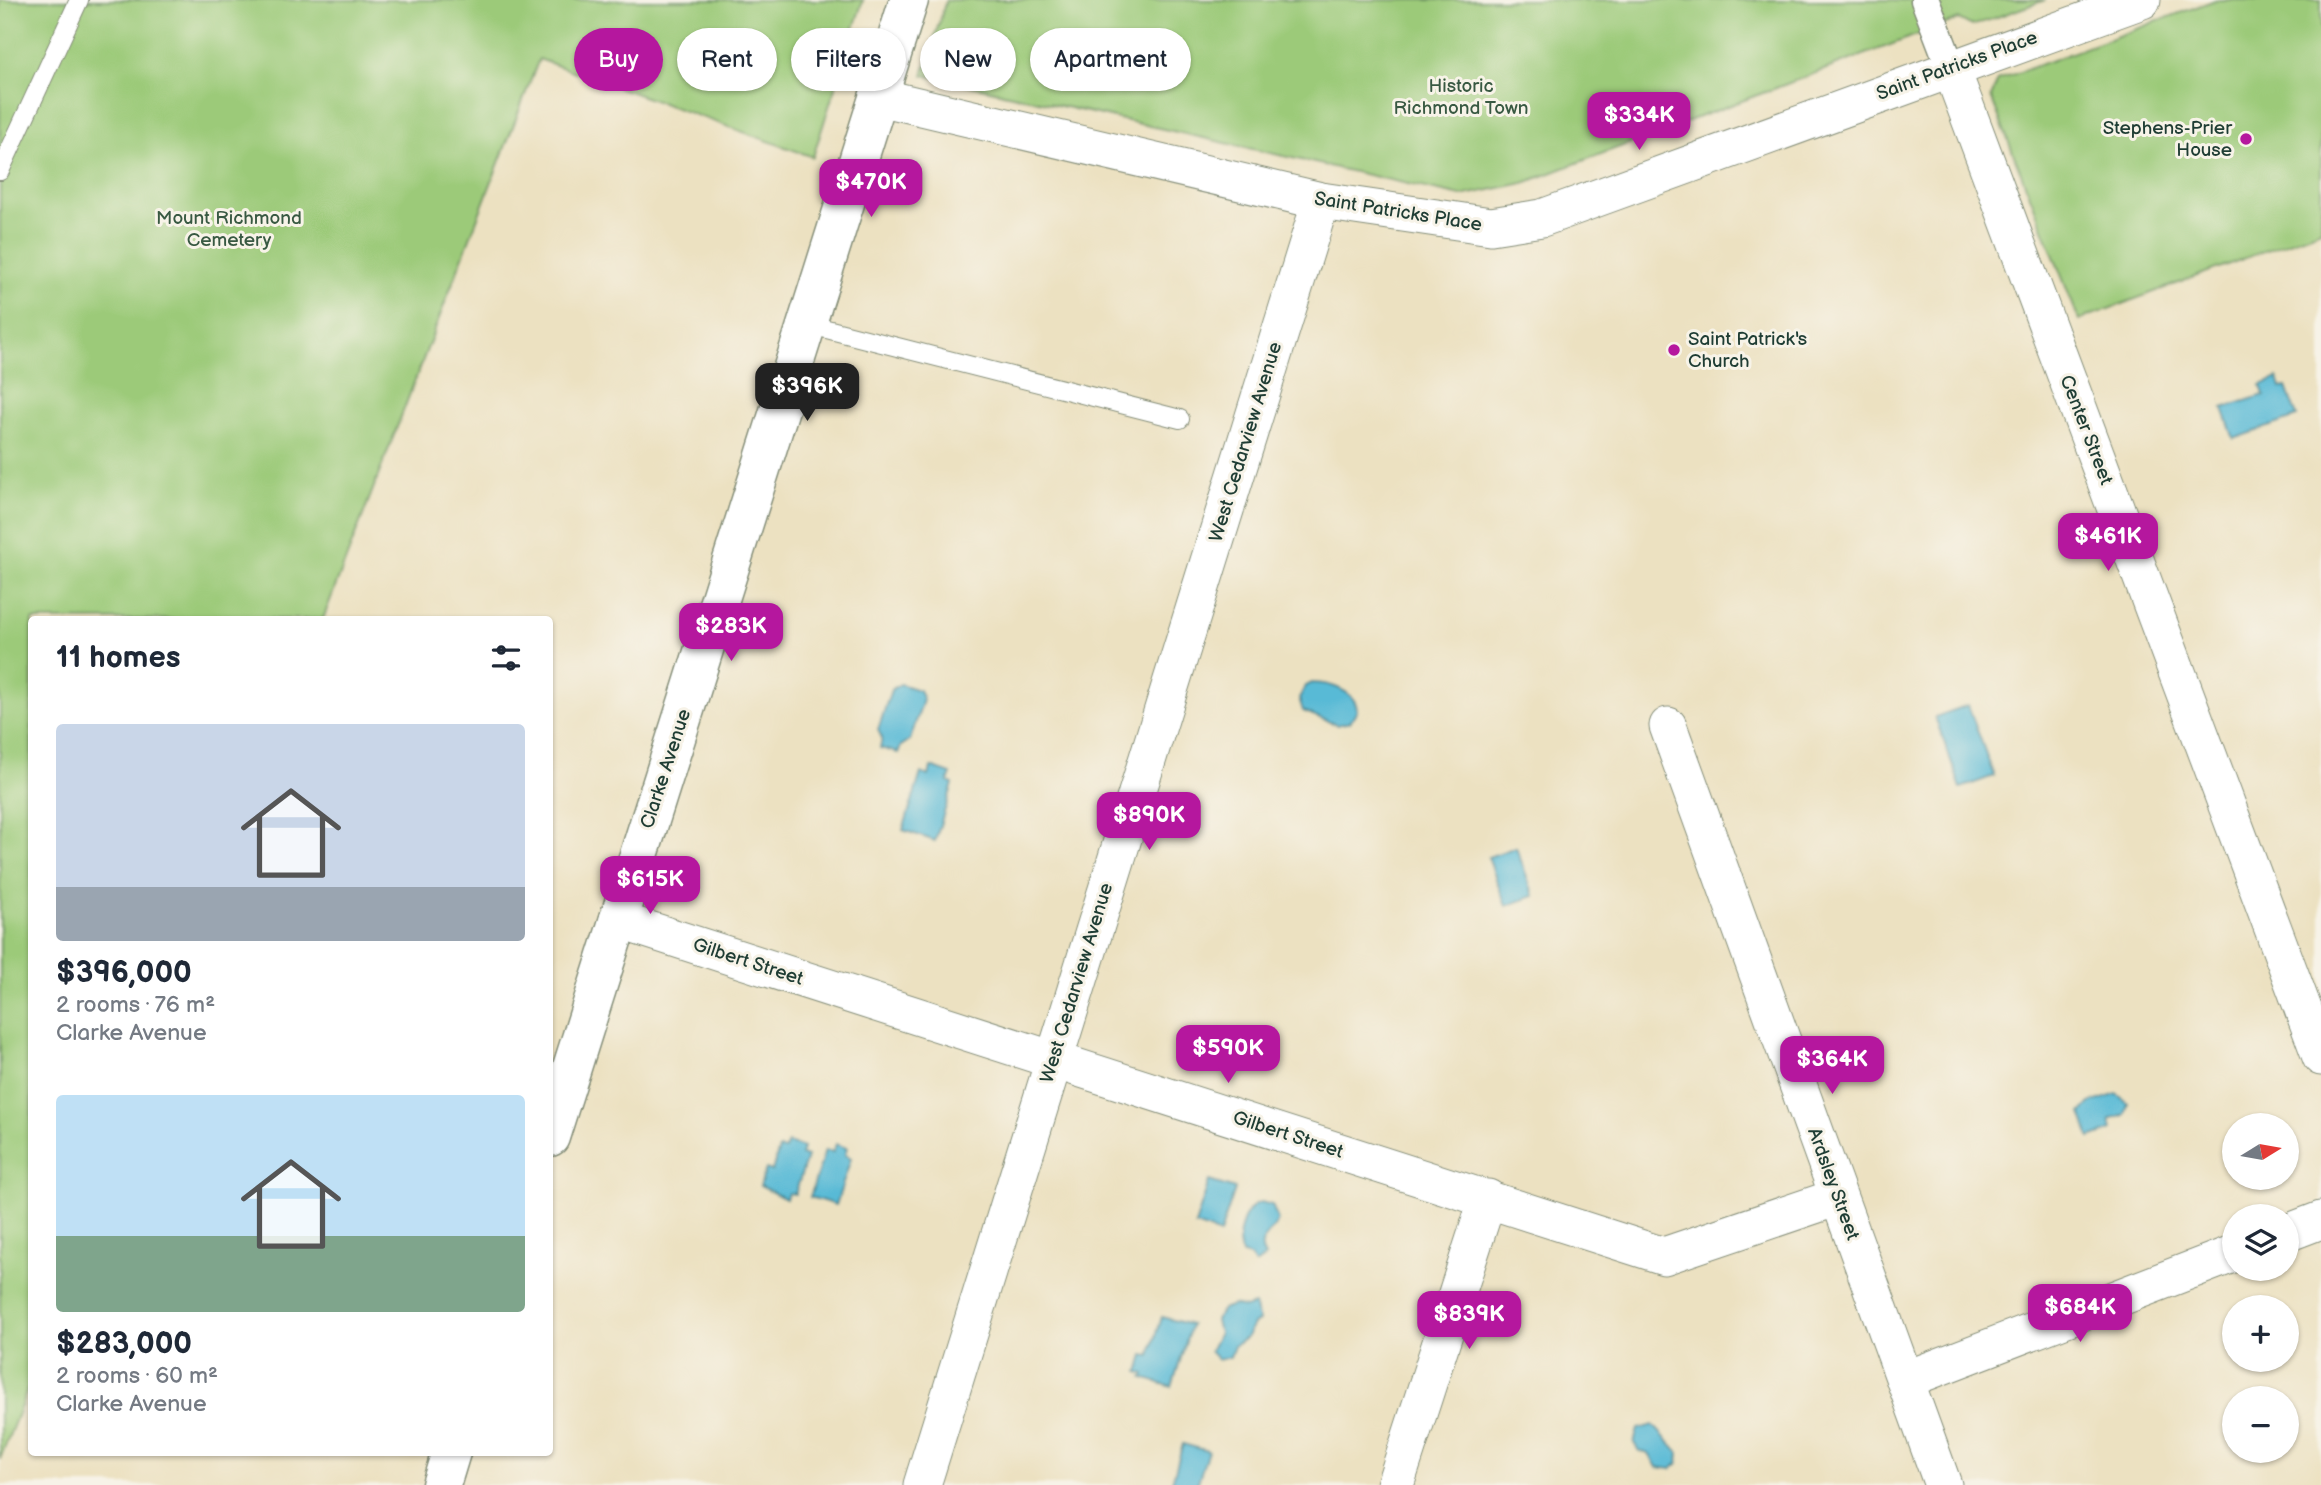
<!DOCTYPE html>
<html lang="en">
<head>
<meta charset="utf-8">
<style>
	:root { --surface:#fff; --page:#f2f2f3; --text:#1f2937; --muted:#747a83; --accent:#b5179e }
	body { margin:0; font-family:"Balsamiq Sans",sans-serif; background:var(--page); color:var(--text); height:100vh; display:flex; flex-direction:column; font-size:26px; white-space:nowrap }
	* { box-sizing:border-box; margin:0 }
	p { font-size:23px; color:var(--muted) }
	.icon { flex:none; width:38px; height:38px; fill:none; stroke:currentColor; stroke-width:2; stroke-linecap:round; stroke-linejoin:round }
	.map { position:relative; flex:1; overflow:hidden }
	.sheet { position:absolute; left:28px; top:616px; width:525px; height:840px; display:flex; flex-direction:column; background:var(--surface); border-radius:7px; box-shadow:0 2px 5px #0004 }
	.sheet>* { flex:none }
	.top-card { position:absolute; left:574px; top:28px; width:665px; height:63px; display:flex; gap:14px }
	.needle { width:46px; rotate:79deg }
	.tools { position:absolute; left:2222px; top:1113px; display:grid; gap:14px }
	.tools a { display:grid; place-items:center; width:77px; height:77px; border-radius:50%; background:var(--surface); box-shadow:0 2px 5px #0004; font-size:35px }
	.price { position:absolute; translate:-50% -60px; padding:0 16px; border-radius:14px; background:var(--accent); color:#fff; font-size:23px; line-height:46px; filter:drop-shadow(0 2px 4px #0008) }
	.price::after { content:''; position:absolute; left:50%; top:42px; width:21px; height:16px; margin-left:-10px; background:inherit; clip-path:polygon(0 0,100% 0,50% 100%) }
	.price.on { background:#222; color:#fff }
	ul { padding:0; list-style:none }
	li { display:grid; align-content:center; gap:14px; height:371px; padding:0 28px }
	li span { display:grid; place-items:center; height:217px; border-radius:7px; color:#555 }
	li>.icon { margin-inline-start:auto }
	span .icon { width:126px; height:126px; fill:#fffc; stroke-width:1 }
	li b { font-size:30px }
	h2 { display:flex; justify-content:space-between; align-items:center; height:84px; padding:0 28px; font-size:30px }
	.chip { padding:0 24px; border-radius:32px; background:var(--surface); box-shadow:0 2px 5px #0004; font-size:24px; line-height:63px }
	.chip.on { background:var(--accent); color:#fff }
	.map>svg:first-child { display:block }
</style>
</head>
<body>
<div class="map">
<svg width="2321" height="1485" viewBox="0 0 2321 1485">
	<rect width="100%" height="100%" fill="#f7f3e8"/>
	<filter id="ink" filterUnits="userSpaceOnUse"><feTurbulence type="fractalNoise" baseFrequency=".0143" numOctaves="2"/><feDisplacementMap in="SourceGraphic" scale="14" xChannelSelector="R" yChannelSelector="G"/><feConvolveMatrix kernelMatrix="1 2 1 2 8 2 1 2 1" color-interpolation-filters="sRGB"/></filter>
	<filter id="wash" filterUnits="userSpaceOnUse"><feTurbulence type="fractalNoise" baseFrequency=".00686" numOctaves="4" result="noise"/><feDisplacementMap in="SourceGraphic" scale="28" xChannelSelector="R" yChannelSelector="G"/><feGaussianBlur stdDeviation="1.57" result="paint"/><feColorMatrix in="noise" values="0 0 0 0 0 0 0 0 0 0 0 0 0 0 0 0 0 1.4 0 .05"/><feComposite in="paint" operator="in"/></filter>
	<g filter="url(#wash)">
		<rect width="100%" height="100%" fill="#ece1c1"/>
		<!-- green -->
		<g fill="#9cca79" stroke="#5e8456" stroke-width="2">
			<path d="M0,0h863l-50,157 -274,-98 -216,560 -291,1v758l-32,81z"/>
			<path d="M946,0h1099l-73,26 -13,-7 -435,164 -63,13 -538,-121z"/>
			<path d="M2215,0h106v230l-242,90 -88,-223 7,-17z"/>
		</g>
		<!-- water -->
		<g fill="#58bad6" stroke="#3c7c85" stroke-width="2">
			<path d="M2278,378l3,10 5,-1 11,30 -63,22 -11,-31 41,-13 -3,-10z"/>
			<path d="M1312,683c18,0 44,8 45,27l-7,12 -13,3 -34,-14 -4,-13 7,-12z"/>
			<path d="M900,684l19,6 4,10 -13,40 -9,6 -3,7 -18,-5 2,-10 -4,-8 13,-40z"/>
			<path d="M1968,705l26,71 -33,12 -26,-71z"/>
			<path d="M931,767l20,7 -3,8 5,2 -18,57 -32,-11 18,-57 8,3z"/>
			<path d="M1516,847l18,49 -28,10 -18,-49z"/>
			<path d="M2117,1094l11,9 -3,12 -15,5 2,10 -22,8 -9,-25 9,-10z"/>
			<path d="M788,1143l15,5 -2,7 6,2 -12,37 -7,-1 -2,6 -26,-13 6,-17 6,2 7,-22 6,1z"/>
			<path d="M836,1144l11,4 -2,7 6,3 -15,47 -26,-8 15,-47 8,2z"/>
			<path d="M1209,1181l26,8 -15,45 -25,-9z"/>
			<path d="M1261,1202l11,3 6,15c-5,14 -24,20 -13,37l-10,7 -5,-7 -7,-2c-10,-14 1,-50 18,-53z"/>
			<path d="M1233,1305l12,3 9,-3 5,16 -6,3 -6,13 -13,9 -4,11 -12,3 -8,-9 9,-18 -3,-13 6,-11z"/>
			<path d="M1162,1317l29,8 -19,62 -29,-9 2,-4 -6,-2 5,-17 6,1z"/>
			<path d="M1653,1425l26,28 -1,10 -7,6 -14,-2 -8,-13 -10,-3 -5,-8 4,-14z"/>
			<path d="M1183,1444l25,7 -11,34h-26z"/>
		</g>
	</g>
	<g filter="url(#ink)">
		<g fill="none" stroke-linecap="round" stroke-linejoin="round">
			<!-- service casing -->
			<g stroke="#868f7a" stroke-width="20">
				<g id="service">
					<path d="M0,171l79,-171"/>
					<path d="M807,324l373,95"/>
				</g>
			</g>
			<!-- pedestrian casing -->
			<g stroke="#868f7a" stroke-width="31">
				<path id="pedestrian" d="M1925,0l26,68"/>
			</g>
			<!-- minor casing -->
			<g stroke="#868f7a" stroke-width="39">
				<g id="minor">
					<path d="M1951,68l370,989"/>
					<path d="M879,97l442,104 170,25 51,-8 600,-218"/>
					<path d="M1668,726l275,759"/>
					<path d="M618,920l1046,336 174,-59"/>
					<path d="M2287,1233l34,-13"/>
					<path d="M1905,1380l330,-127"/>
					<path d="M922,1485l399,-1284"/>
					<path d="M1395,1485l93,-287"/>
				</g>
			</g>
			<!-- tertiary casing -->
			<g stroke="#868f7a" stroke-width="41">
				<g id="tertiary">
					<path d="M550,1137l359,-1137"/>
					<path d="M441,1485l10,-33"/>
				</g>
			</g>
			<!-- service -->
			<use href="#service" stroke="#fff" stroke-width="18"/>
			<!-- pedestrian -->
			<use href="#pedestrian" stroke="#fff" stroke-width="28"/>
			<!-- minor -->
			<use href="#minor" stroke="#fff" stroke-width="37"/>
			<!-- tertiary -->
			<use href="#tertiary" stroke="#fff" stroke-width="38"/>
		</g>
	</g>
	<!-- markers -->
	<g fill="#b5179e" stroke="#f7f3e8" stroke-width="2.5">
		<circle cx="2246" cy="139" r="7"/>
		<circle cx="1674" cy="350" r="7"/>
	</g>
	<g text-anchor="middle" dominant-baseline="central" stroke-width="6" stroke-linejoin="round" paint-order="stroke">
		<!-- street labels -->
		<g font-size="19" fill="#1f3d34" stroke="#f7f3e8">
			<text transform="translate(1957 66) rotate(-20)">Saint Patricks Place</text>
			<text transform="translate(1398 212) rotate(9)">Saint Patricks Place</text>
			<text transform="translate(2086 430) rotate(69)">Center Street</text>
			<text transform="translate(1246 442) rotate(-73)">West Cedarview Avenue</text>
			<text transform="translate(666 769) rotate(-72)">Clarke Avenue</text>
			<text transform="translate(748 962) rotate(18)">Gilbert Street</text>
			<text transform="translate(1077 983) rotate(-73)">West Cedarview Avenue</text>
			<text transform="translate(1288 1135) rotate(18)">Gilbert Street</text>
			<text transform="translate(1833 1184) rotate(70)">Ardsley Street</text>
		</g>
		<!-- park labels -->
		<g font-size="19" fill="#385942" stroke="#f7f3e8">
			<text x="1461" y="86">Historic<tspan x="1461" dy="22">Richmond Town</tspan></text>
			<text x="229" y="218">Mount Richmond<tspan x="229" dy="22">Cemetery</tspan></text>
		</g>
		<!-- poi labels -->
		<g font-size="19" fill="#1f3d34" stroke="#f7f3e8" text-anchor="end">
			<text x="2232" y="128">Stephens-Prier<tspan x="2232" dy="22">House</tspan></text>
			<text x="1688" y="339" text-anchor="start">Saint Patrick's<tspan x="1688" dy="22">Church</tspan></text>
		</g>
	</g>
</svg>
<div class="tools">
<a><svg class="needle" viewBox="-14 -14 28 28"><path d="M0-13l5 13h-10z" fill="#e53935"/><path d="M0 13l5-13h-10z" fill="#747a83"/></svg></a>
<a><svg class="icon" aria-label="layers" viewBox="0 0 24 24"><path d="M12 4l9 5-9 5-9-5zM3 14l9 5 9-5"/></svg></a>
<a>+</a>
<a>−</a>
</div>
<b class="price" style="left:1639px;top:152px">$334K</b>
<b class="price" style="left:871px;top:219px">$470K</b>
<b class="price on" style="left:807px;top:423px">$396K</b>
<b class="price" style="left:2108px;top:573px">$461K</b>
<b class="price" style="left:731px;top:663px">$283K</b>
<b class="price" style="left:1149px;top:852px">$890K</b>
<b class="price" style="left:650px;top:916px">$615K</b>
<b class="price" style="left:1228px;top:1085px">$590K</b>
<b class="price" style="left:1832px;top:1096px">$364K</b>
<b class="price" style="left:2080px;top:1344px">$684K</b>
<b class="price" style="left:1469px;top:1351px">$839K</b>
<div class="top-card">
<a class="chip on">Buy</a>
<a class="chip">Rent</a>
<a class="chip">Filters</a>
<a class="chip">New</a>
<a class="chip">Apartment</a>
</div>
<section class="sheet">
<h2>11 homes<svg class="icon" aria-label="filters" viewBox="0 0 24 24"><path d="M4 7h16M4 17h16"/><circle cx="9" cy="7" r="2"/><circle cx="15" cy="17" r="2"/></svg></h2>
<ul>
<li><span style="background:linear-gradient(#c9d6e8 75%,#9aa5b1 0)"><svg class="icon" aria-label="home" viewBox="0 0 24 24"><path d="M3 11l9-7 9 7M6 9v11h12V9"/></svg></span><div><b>$396,000</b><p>2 rooms · 76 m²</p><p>Clarke Avenue</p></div></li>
<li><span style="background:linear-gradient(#bfe0f5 65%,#7fa58c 0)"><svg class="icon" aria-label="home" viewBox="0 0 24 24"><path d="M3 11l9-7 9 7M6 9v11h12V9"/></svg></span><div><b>$283,000</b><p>2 rooms · 60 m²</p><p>Clarke Avenue</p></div></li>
</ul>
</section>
</div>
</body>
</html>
